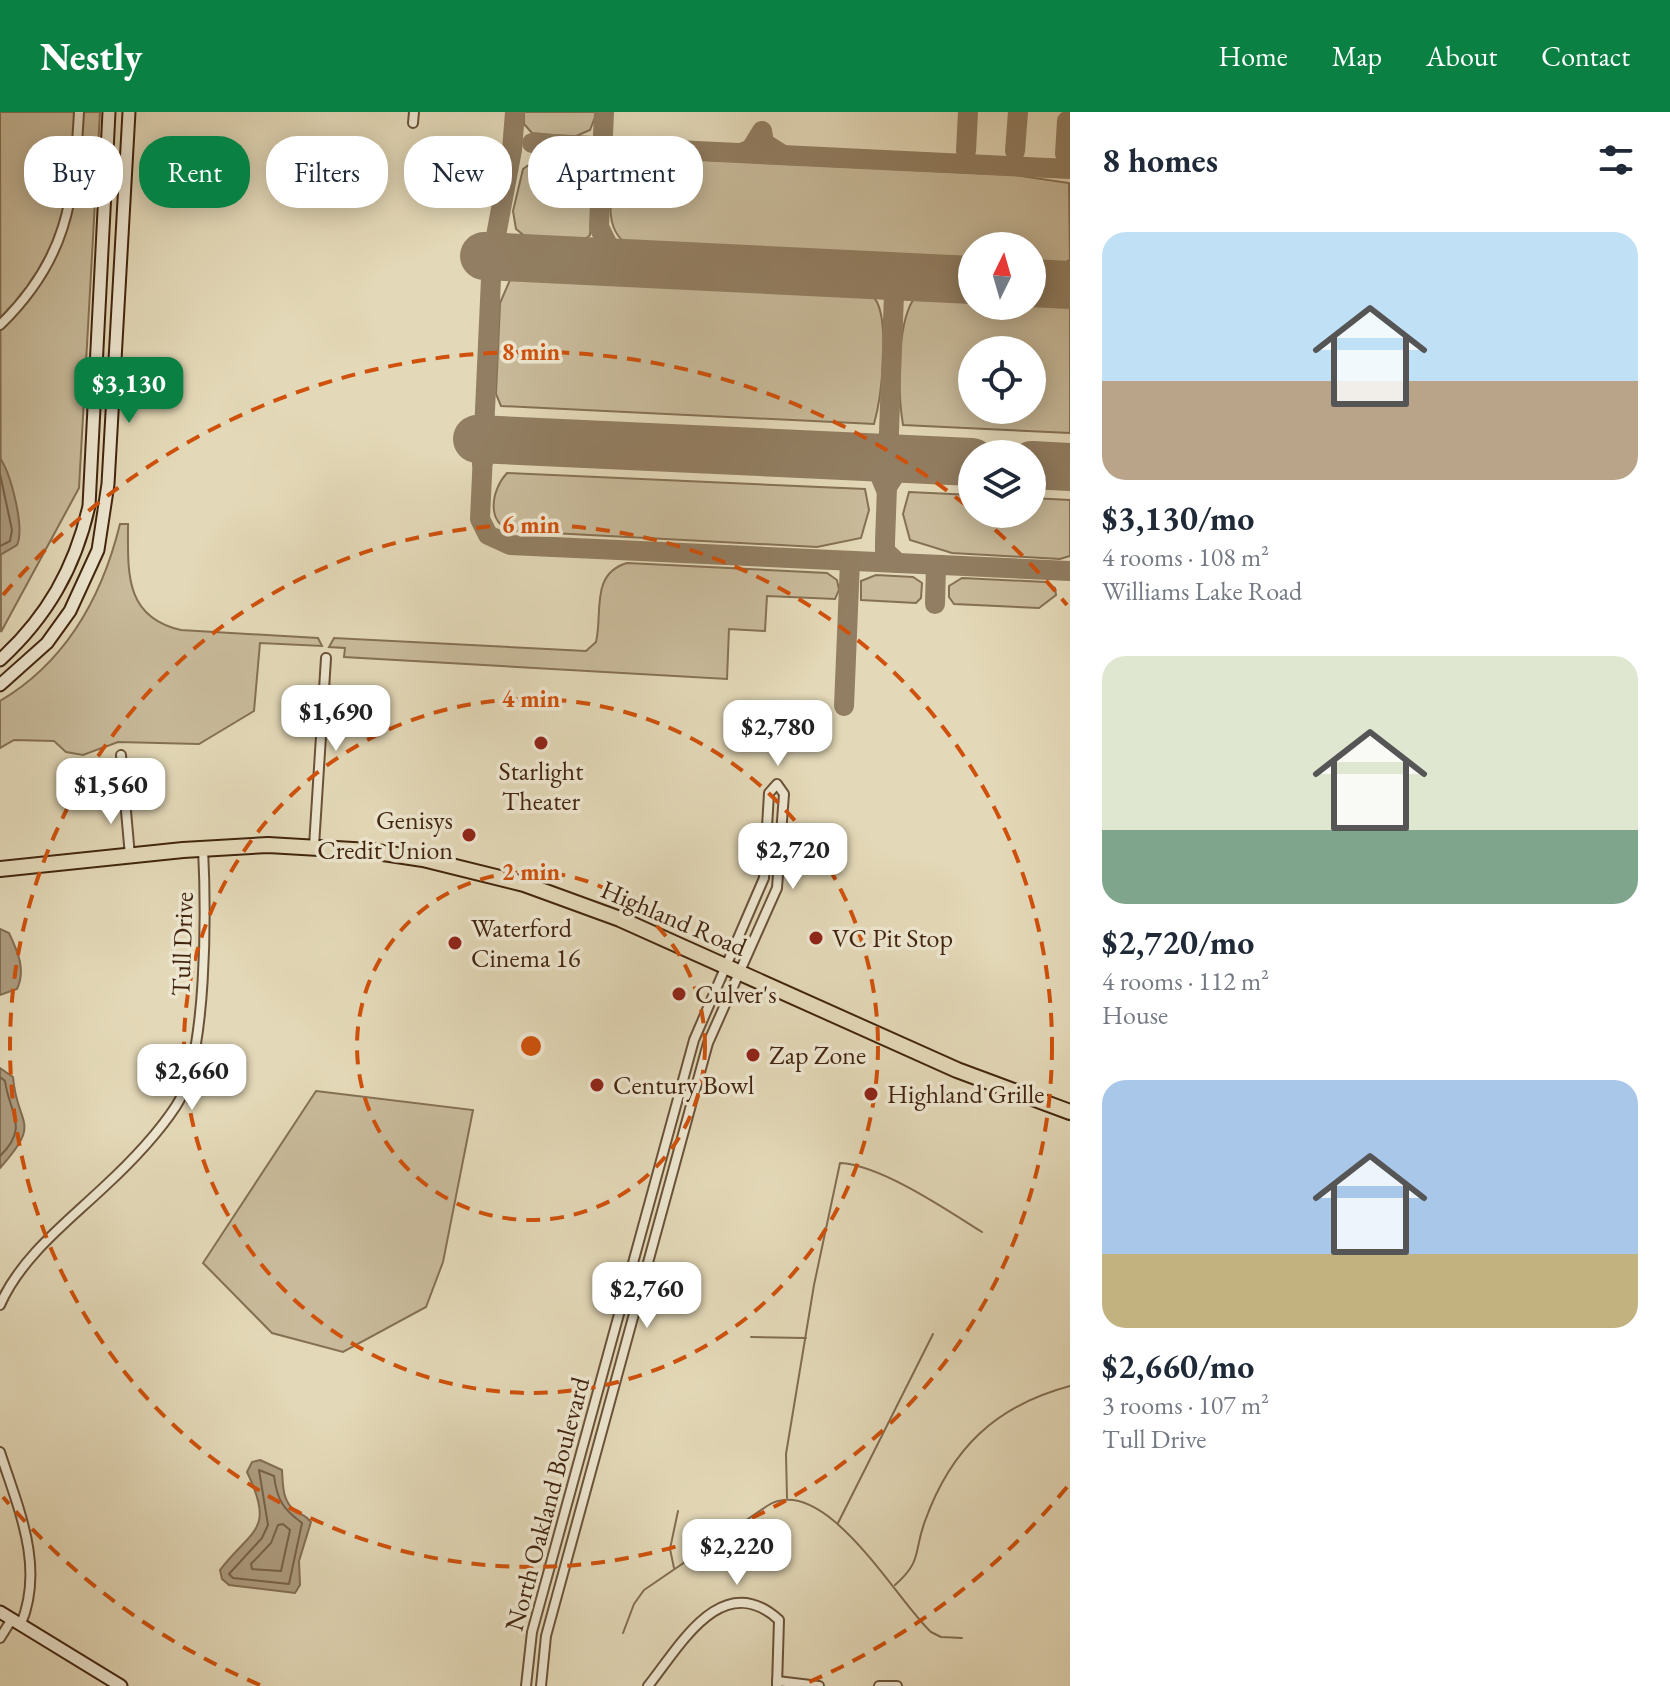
<!DOCTYPE html>
<html lang="en">
<head>
<meta charset="utf-8">
<style>
	:root { --surface:#fff; --page:#f6f6f7; --text:#1f2937; --muted:#747a83; --accent:#0b8043 }
	body { margin:0; font-family:"EB Garamond",serif; background:var(--page); color:var(--text); height:100vh; display:flex; flex-direction:column; font-size:30px; white-space:nowrap }
	* { box-sizing:border-box; margin:0 }
	p { font-size:26px; color:var(--muted) }
	.icon { flex:none; width:44px; height:44px; fill:none; stroke:currentColor; stroke-width:2; stroke-linecap:round; stroke-linejoin:round }
	.map { position:relative; flex:1; overflow:hidden }
	.side { display:flex; flex-direction:column; background:var(--surface); width:600px }
	.side>* { flex:none }
	.hud { position:absolute; left:24px; top:24px; width:760px; height:72px; display:flex; gap:16px }
	.needle { width:52px; rotate:5deg }
	.fabs { position:absolute; left:958px; top:120px; display:grid; gap:16px }
	.fabs a { display:grid; place-items:center; width:88px; height:88px; border-radius:50%; background:var(--surface); box-shadow:0 4px 20px #0003; font-size:40px }
	.price { position:absolute; translate:-50% -68px; padding:0 18px; border-radius:16px; background:#fff; color:#222; font-size:26px; line-height:52px; filter:drop-shadow(0 2px 4px #0008) }
	.price::after { content:''; position:absolute; left:50%; top:48px; width:24px; height:18px; margin-left:-12px; background:inherit; clip-path:polygon(0 0,100% 0,50% 100%) }
	.price.current { background:var(--accent); color:#fff }
	ul { padding:0; list-style:none }
	li { display:grid; align-content:center; gap:16px; height:424px; padding:0 32px }
	li span { display:grid; place-items:center; height:248px; border-radius:24px; color:#555 }
	li>.icon { margin-inline-start:auto }
	span .icon { width:144px; height:144px; fill:#fffc; stroke-width:1 }
	li b { font-size:34px }
	h2 { display:flex; justify-content:space-between; align-items:center; height:96px; padding:0 32px; font-size:34px }
	.pill { padding:0 28px; border-radius:32px; background:var(--surface); box-shadow:0 4px 20px #0003; font-size:28px; line-height:72px }
	.pill.current { background:var(--accent); color:#fff }
	header { display:flex; align-items:center; gap:48px; box-sizing:border-box; height:112px; padding:0 40px; background:var(--accent); color:#fff }
	header strong { font-size:38px }
	nav { display:flex; gap:44px; margin-inline-start:auto; font-size:28px }
	main { display:flex; flex:1; min-height:0 }
	.map>svg:first-child { display:block }
</style>
</head>
<body>
<header>
<strong>Nestly</strong>
<nav><a>Home</a><a>Map</a><a>About</a><a>Contact</a></nav>
</header>
<main>
<div class="map">
<svg width="1070" height="1574" viewBox="0 0 1070 1574">
	<rect width="100%" height="100%" fill="#e3d8b7"/>
	<filter id="stains"><feTurbulence type="fractalNoise" baseFrequency=".0025" numOctaves="4"/><feColorMatrix values="0 0 0 0 .2 0 0 0 0 .09 0 0 0 0 .02 0 0 0 .5 -.17"/></filter>
	<radialGradient id="worn" r=".72"><stop offset=".6" stop-color="#630" stop-opacity="0"/><stop offset="1" stop-color="#630" stop-opacity=".3"/></radialGradient>
	<!-- green -->
	<g fill="#c8ba9a" stroke="#857054" stroke-width="2" fill-rule="evenodd">
		<path d="M0,0h100l-21,376 -78,144z"/>
		<path d="M524,0h73l-7,18 -16,7 -42,-4 -8,-9z"/>
		<path d="M540,45l40,4 14,15 -4,59 -9,8 -49,-1 -16,-13 -3,-18 10,-42z"/>
		<path d="M686,47l329,16 54,8 1,77 -11,6 -27,-1v-19h-60v16l-332,-14c-39,-6 -33,-57 -18,-83z"/>
		<path d="M522,164l340,14c6,3 11,5 15,12 12,25 5,94 -3,122l-373,-18 -5,-12 4,-91 10,-23z"/>
		<path d="M927,182l45,3v9h60v-6l38,2v131l-167,-8c-5,-31 -7,-97 10,-125zM972,238h60v60h-60z"/>
		<path d="M507,361l358,16 4,21 -8,28 -44,9 -303,-16c-29,-6 -23,-41 -7,-58z"/>
		<path d="M909,380l63,3v19h60v-16l38,2v56l-10,3 -108,-6 -42,-13 -7,-26z"/>
		<path d="M120,412h8c0,48 -4,93 53,106l137,8 4,8 -62,-3 -6,68 -55,33 -81,-2 -35,13 -17,-3 -12,-11 -40,-1 -14,8v-47c66,-39 102,-104 120,-177z"/>
		<path d="M627,451l200,10 10,7 2,10 -4,9 -68,-3 -2,35 -36,-2 -2,50 -383,-22 1,-9 -16,-1 5,-9 252,13 10,-9c7,-30 -6,-68 31,-79z"/>
		<path d="M876,463l37,2 9,6 -1,15 -5,5 -55,-3v-19z"/>
		<path d="M962,466l84,4 9,6 1,7 -17,13 -85,-4 -5,-7v-11z"/>
		<path d="M316,979l157,19 -30,152 -17,45 -83,45 -71,-19 -69,-70z"/>
	</g>
	<!-- water -->
	<g fill="#ac9b7e" stroke="#826c51" stroke-width="2">
		<path d="M0,346c11,16 25,70 17,87l-17,10z"/>
		<path d="M0,817l9,4c9,19 17,37 8,56l-17,6z"/>
		<path d="M0,956l13,9c4,50 30,43 -13,91z"/>
		<path d="M260,1348l22,10c1,14 0,30 12,40 7,5 11,4 17,12l-12,39 1,24 -5,8 -66,-8 -7,-6 -2,-9c31,-41 56,-38 27,-98l5,-10z"/>
	</g>
	<g fill="none" stroke-linecap="round" stroke-linejoin="round">
		<!-- shore -->
		<g stroke="#776046" stroke-width="2">
			<path d="M0,362l12,56 -2,11 -10,5"/>
			<path d="M0,965l5,4c4,32 25,46 -5,75"/>
			<path d="M259,1358l15,6c3,24 9,33 28,47l-13,61 -56,-6 -4,-4 33,-36 6,-13z"/>
			<path d="M283,1412l7,6 -9,41 -29,-2 -1,-5 20,-21 7,-18z"/>
		</g>
		<!-- stream -->
		<g stroke="#826c51" stroke-width="2">
			<path d="M751,1225l55,1"/>
			<path d="M787,1386l-1,-44 28,-169 26,-122c41,2 107,47 142,69"/>
			<path d="M838,1411l95,-189"/>
			<path d="M674,1456l-4,-19 8,-38"/>
			<path d="M895,1473c28,-25 18,-32 30,-64 26,-72 70,-115 145,-135"/>
			<path d="M623,1521l11,-29 10,-14 123,-84c57,-36 130,95 164,126l10,5 21,1"/>
		</g>
		<!-- taxiway -->
		<g stroke="#927e62" stroke-width="20">
			<path d="M515,0l-3,38 -20,107 -12,262 8,16 22,10 560,26"/>
			<path d="M604,0l-5,115 12,24 24,13"/>
			<path d="M532,31l538,26"/>
			<path d="M966,39l2,-39"/>
			<path d="M1015,39l3,-39"/>
			<path d="M741,41l10,-4 11,-18 2,12 19,12"/>
			<path d="M1065,42l2,-33"/>
			<path d="M879,164l15,18"/>
			<path d="M1040,172l30,-10"/>
			<path d="M855,345l24,16 7,17"/>
			<path d="M482,352l5,-11 22,-12"/>
			<path d="M887,375l11,-17 22,-10"/>
			<path d="M898,451l-13,-12v-9l9,-248 5,-9 13,-8"/>
			<path d="M935,492l1,-39"/>
			<path d="M844,594l6,-145"/>
		</g>
		<!-- runway -->
		<g stroke="#927e62" stroke-width="48">
			<path d="M484,144l488,24"/>
			<path d="M1032,171l38,2"/>
			<path d="M477,327l495,23"/>
			<path d="M1032,353l38,2"/>
		</g>
		<!-- street casing -->
		<g stroke="#6a5238" stroke-width="12">
			<g id="street">
				<path d="M413,11l1,-11"/>
				<path d="M0,213c67,-65 74,-124 79,-213"/>
				<path d="M121,643l9,101"/>
				<path d="M314,734l12,-188"/>
				<path d="M0,1193c21,-48 67,-83 104,-118 26,-24 53,-52 72,-81 32,-48 30,-199 27,-258"/>
				<path d="M0,1340c18,56 45,114 21,172"/>
				<path d="M0,1526l12,-19"/>
				<path d="M777,1569l42,5"/>
				<path d="M526,1574l6,-54 162,-592 70,-162 5,-85 8,-9 7,10 -7,94 -69,155 -162,593 -5,50"/>
				<path d="M648,1574c32,-40 74,-118 131,-66l-2,66"/>
				<path d="M879,1574h18"/>
			</g>
		</g>
		<!-- secondary casing -->
		<g stroke="#42250e" stroke-width="15">
			<g id="secondary">
				<path d="M0,548c47,-43 75,-92 89,-154l20,-394"/>
				<path d="M0,573l47,-42 23,-32 28,-61 10,-66 21,-372"/>
				<path d="M0,1500l121,74"/>
			</g>
		</g>
		<!-- highway casing -->
		<g stroke="#42250e" stroke-width="18">
			<path id="highway" d="M0,757l183,-19 85,-5 102,6 53,8 101,25 96,35 337,151 113,42"/>
		</g>
		<!-- street -->
		<use href="#street" stroke="#ede6d0" stroke-width="8"/>
		<!-- secondary -->
		<use href="#secondary" stroke="#ede6d0" stroke-width="11"/>
		<!-- highway -->
		<use href="#highway" stroke="#e3d8b7" stroke-width="14"/>
	</g>
	<!-- distance rings -->
	<g fill="none" stroke="#cf510c" stroke-width="4" stroke-dasharray="14 10">
		<circle cx="531" cy="934" r="174"/>
		<circle cx="531" cy="934" r="347"/>
		<circle cx="531" cy="934" r="521"/>
		<path d="M1067 1375A694 694 0 0 1 802 1573M260 1573A694 694 0 0 1 3 1385M3 483A694 694 0 0 1 968 395M977 402A694 694 0 0 1 1067 493"/>
	</g>
	<!-- markers -->
	<g fill="#8f2418" stroke="#ede6d0" stroke-width="3">
		<circle cx="541" cy="631" r="8"/>
		<circle cx="469" cy="723" r="8"/>
		<circle cx="816" cy="826" r="8"/>
		<circle cx="455" cy="831" r="8"/>
		<circle cx="679" cy="882" r="8"/>
		<circle cx="753" cy="943" r="8"/>
		<circle cx="597" cy="973" r="8"/>
		<circle cx="871" cy="982" r="8"/>
	</g>
	<g text-anchor="middle" dominant-baseline="central" stroke-width="7" stroke-linejoin="round" paint-order="stroke">
		<!-- poi labels -->
		<g font-size="26" fill="#42250e" stroke="#ede6d0" text-anchor="start">
			<text x="541" y="659" text-anchor="middle">Starlight<tspan x="541" dy="30">Theater</tspan></text>
			<text x="453" y="708" text-anchor="end">Genisys<tspan x="453" dy="30">Credit Union</tspan></text>
			<text x="471" y="816">Waterford<tspan x="471" dy="30">Cinema 16</tspan></text>
			<text x="832" y="826">VC Pit Stop</text>
			<text x="695" y="882">Culver's</text>
			<text x="769" y="943">Zap Zone</text>
			<text x="613" y="973">Century Bowl</text>
			<text x="887" y="982">Highland Grille</text>
		</g>
		<!-- street labels -->
		<g font-size="26" fill="#42250e" stroke="#ede6d0">
			<text transform="translate(674 806) rotate(23)">Highland Road</text>
			<text transform="translate(182 832) rotate(-88)">Tull Drive</text>
			<text transform="translate(547 1392) rotate(-75)">North Oakland Boulevard</text>
		</g>
	</g>
	<circle cx="531" cy="934" r="12" fill="#cf510c" stroke="#ede6d0" stroke-width="4"/>
	<g font-size="24" text-anchor="middle" font-weight="bold" fill="#cf510c" stroke="#ede6d0" stroke-width="7" stroke-linejoin="round" paint-order="stroke">
		<text x="531" y="248">8 min</text>
		<text x="531" y="421">6 min</text>
		<text x="531" y="595">4 min</text>
		<text x="531" y="768">2 min</text>
	</g>
	<rect width="100%" height="100%" filter="url(#stains)"/>
	<rect width="100%" height="100%" fill="url(#worn)"/>
</svg>
<div class="fabs">
<a><svg class="needle" viewBox="-14 -14 28 28"><path d="M0-13l5 13h-10z" fill="#e53935"/><path d="M0 13l5-13h-10z" fill="#747a83"/></svg></a>
<a><svg class="icon" aria-label="locate" viewBox="0 0 24 24"><circle cx="12" cy="12" r="6"/><path d="M12 2v4M12 18v4M2 12h4M18 12h4"/></svg></a>
<a><svg class="icon" aria-label="layers" viewBox="0 0 24 24"><path d="M12 4l9 5-9 5-9-5zM3 14l9 5 9-5"/></svg></a>
</div>
<b class="price current" style="left:129px;top:313px">$3,130</b>
<b class="price" style="left:336px;top:641px">$1,690</b>
<b class="price" style="left:778px;top:656px">$2,780</b>
<b class="price" style="left:111px;top:714px">$1,560</b>
<b class="price" style="left:793px;top:779px">$2,720</b>
<b class="price" style="left:192px;top:1000px">$2,660</b>
<b class="price" style="left:647px;top:1218px">$2,760</b>
<b class="price" style="left:737px;top:1475px">$2,220</b>
<div class="hud">
<a class="pill">Buy</a>
<a class="pill current">Rent</a>
<a class="pill">Filters</a>
<a class="pill">New</a>
<a class="pill">Apartment</a>
</div>
</div>
<section class="side">
<h2>8 homes<svg class="icon" aria-label="filters" viewBox="0 0 24 24"><path d="M4 7h16M4 17h16"/><circle cx="9" cy="7" r="2"/><circle cx="15" cy="17" r="2"/></svg></h2>
<ul>
<li><span style="background:linear-gradient(#bfe0f5 60%,#b9a48a 0)"><svg class="icon" aria-label="home" viewBox="0 0 24 24"><path d="M3 11l9-7 9 7M6 9v11h12V9"/></svg></span><div><b>$3,130/mo</b><p>4 rooms · 108 m²</p><p>Williams Lake Road</p></div></li>
<li><span style="background:linear-gradient(#dfe7d0 70%,#7fa58c 0)"><svg class="icon" aria-label="home" viewBox="0 0 24 24"><path d="M3 11l9-7 9 7M6 9v11h12V9"/></svg></span><div><b>$2,720/mo</b><p>4 rooms · 112 m²</p><p>House</p></div></li>
<li><span style="background:linear-gradient(#a9c7e8 70%,#c2b280 0)"><svg class="icon" aria-label="home" viewBox="0 0 24 24"><path d="M3 11l9-7 9 7M6 9v11h12V9"/></svg></span><div><b>$2,660/mo</b><p>3 rooms · 107 m²</p><p>Tull Drive</p></div></li>
</ul>
</section>
</main>
</body>
</html>
